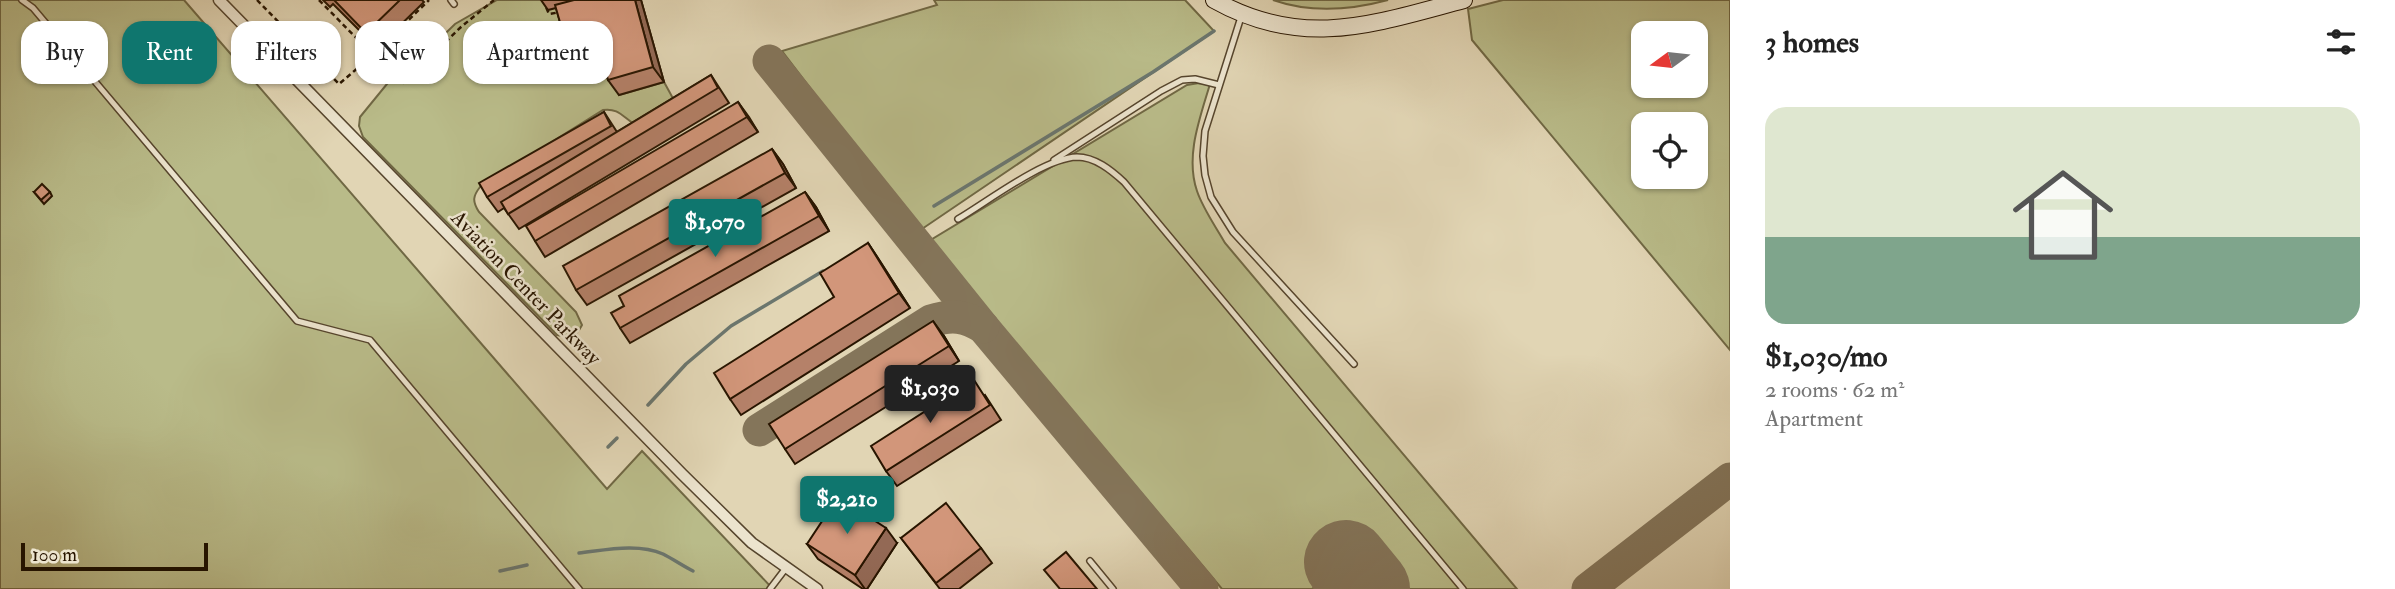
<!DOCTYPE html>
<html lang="en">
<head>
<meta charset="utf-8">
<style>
	:root { --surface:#fff; --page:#f2f2f2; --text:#222; --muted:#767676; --accent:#0f766e }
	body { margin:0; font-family:"IM FELL Double Pica",serif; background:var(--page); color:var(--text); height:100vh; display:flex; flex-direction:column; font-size:26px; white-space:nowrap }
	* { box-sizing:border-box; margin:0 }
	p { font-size:23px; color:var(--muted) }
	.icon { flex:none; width:38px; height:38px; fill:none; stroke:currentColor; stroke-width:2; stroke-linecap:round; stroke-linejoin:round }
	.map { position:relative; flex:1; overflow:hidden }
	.drawer { display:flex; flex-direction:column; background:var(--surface); width:665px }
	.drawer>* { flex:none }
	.guide { position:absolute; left:21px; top:21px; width:665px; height:63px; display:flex; gap:14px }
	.needle { width:46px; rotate:255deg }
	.tools { position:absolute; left:1631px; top:21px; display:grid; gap:14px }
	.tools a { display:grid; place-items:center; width:77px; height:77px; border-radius:14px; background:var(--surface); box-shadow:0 2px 5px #0004; font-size:35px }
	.scale { position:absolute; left:21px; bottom:18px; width:187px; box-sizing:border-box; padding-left:7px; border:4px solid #281500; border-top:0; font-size:19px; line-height:24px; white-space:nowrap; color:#281500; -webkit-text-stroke:5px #ece4ce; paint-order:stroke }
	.price { position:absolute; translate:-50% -60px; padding:0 16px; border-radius:7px; background:var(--accent); color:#fff; font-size:23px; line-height:46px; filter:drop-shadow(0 2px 4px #0008) }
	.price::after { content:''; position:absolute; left:50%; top:42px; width:21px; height:16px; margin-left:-10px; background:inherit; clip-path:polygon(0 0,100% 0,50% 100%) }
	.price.on { background:#222; color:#fff }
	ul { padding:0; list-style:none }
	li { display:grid; align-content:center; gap:14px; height:371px; padding:0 35px }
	li span { display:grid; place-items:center; height:217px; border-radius:21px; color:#555 }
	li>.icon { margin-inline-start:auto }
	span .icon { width:126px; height:126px; fill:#fffc; stroke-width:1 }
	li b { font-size:30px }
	h2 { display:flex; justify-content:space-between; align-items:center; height:84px; padding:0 35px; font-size:30px }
	.pill { padding:0 24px; border-radius:21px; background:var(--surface); box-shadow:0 2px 5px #0004; font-size:24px; line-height:63px }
	.pill.on { background:var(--accent); color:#fff }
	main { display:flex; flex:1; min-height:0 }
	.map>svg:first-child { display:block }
</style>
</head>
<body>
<main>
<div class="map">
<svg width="1730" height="589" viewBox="0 0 1730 589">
	<rect width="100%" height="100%" fill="#e1d5b4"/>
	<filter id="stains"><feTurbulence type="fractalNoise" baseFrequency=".00286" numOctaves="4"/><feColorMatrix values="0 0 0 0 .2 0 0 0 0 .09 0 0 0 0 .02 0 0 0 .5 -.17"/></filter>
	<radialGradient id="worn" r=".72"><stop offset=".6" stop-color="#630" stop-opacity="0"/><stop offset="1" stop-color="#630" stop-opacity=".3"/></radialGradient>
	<!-- green -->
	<g fill="#b9bb89" stroke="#706844" stroke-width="2" fill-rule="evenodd">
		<path d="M0,0h184l423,489 35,-38 131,138h-773z"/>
		<path d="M497,0h48l17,6 46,51 11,38 45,-13 11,20 -41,22c-12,-8 -16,-16 -31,-14l-123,77c-7,9 -8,14 -1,25l97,100 6,13c-6,12 -13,13 -25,10l-194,-198 -4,-11 1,-9 49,-60 6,6 40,-39z"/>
		<path d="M934,0h251l29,31 -295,200 -137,-180 155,-46z"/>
		<path d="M1273,0h115c-37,10 -78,13 -115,0z"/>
		<path d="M1503,0h227v350l-258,-310 -4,-31zM1696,33v53h-53v-53zM1696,124v53h-53v-53z"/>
		<path d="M1199,83l11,1c-10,34 -25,72 -13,107 6,18 19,36 28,52l292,346h-108l-40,-46 -57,46h-90l-293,-348 258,-156z"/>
	</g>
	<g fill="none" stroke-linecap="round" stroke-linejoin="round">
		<!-- stream -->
		<g stroke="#6b766e" stroke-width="3.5">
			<path d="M934,206l219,-134 61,-41"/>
			<path d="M648,405l38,-41 45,-38 92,-55"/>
			<path d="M608,447l9,-9"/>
			<path d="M579,553c27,-3 59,-10 84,1 10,5 20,12 30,17"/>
			<path d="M500,571l27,-6"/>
		</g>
		<!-- taxiway -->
		<g stroke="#84755a" stroke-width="33">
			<path d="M769,61l214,266 219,262"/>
			<path d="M759,430l172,-109c21,-7 34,-5 52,6"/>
			<path d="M1588,589l142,-110"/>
		</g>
		<!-- runway -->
		<path stroke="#84755a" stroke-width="84" d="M1346,562l22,27"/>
		<!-- lane casing -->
		<g stroke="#56452d" stroke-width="8">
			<g id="lane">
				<path d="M22,0l11,8 264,313 73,19 209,249"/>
				<path d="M451,0l3,4"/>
				<path d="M1241,17l-36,114 -2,25 2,19 6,22 22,35 121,132"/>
				<path d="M1054,160l107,-69 21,-11 13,-1 24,6"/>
				<path d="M958,219c29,-17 86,-61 119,-62 18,0 34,13 47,25l339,407"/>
				<path d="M1090,561l23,28"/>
				<path d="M770,589l16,-21"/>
			</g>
		</g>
		<!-- street casing -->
		<g stroke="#56452d" stroke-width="13">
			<path id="street" d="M219,0l463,474 70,69 65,46"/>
		</g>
		<!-- secondary casing -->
		<g stroke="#281500" stroke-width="18">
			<path id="secondary" d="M1214,0c89,50 159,24 250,0"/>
		</g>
		<!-- path -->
		<g stroke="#281500" stroke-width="2.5" stroke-dasharray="5 3.5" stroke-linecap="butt">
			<path d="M257,0l82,84 34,-29 29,29 59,-57 33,-27"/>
			<path d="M319,0l54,55 56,-55"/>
			<path d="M543,0l6,14 12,-2"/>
		</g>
		<!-- lane -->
		<use href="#lane" stroke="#ece4ce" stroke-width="5"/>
		<!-- street -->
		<use href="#street" stroke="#ece4ce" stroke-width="10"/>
		<!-- secondary -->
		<use href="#secondary" stroke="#ece4ce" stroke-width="16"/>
	</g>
	<!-- wall -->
	<g fill="#b58169" stroke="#281500" stroke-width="2">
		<path d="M323,0h99l2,2 -47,46 -44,-44 -3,3z"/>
		<path d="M541,0h100l23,82 -45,13 -11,-15 -6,-22 -24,7 -10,-15 -12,-42 -8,2z"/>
		<path d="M711,75l18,28 -210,126 -15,-21 -6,4 -11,-15 117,-85 13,20z"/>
		<path d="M738,102l20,30 -213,125 -10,-16z"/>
		<path d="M772,149l11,15 13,24 -209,117 -11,-15z"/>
		<path d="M34,192h16l2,4 -8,8z"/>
		<path d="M805,192l11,15 13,24 -199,112 -10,-15 4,-22z"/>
		<path d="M868,243l42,65 -169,107 -11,-16 104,-102z"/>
		<path d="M944,336l15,25 -164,103 -10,-15z"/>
		<path d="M985,395l16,25 -104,66 -11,-15z"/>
		<path d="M901,538l80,10 11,15 -33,26h-19z"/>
		<path d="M897,543l-30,46h-4l-45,-30 -11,-15z"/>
	</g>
	<!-- shaded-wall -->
	<g fill="#936955" stroke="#281500" stroke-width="2">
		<path d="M635,0h6l23,82 -11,-15z"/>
		<path d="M738,102l11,15 9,15 -11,-15z"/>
		<path d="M772,149l11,15 13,24 -11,-15z"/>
		<path d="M805,192l11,15 13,24 -10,-15z"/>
		<path d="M868,243l10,15 32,50 -11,-15z"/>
		<path d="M933,321l11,15 15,25 -10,-15z"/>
		<path d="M886,528l11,15 -30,46h-2l-10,-14z"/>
	</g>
	<!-- building -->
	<g fill="#d2967a" stroke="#281500" stroke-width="2">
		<path d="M334,0h66l-34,33z"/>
		<path d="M574,0h61l18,67 -45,13 -10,-39 -30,9 -13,-45z"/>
		<path d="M711,75l7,13 -210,126 -7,-12z"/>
		<path d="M738,102l9,15 -212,124 -9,-15z"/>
		<path d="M604,112l7,14 -124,71 -8,-14z"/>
		<path d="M772,149l13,24 -209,117 -13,-24z"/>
		<path d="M42,184l8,8 -9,8 -7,-8z"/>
		<path d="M805,192l14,24 -199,112 -9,-15 13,-7 -5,-10z"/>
		<path d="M868,243l31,50 -169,106 -16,-26 120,-76 -14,-24z"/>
		<path d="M933,321l16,25 -164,103 -16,-25z"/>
		<path d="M974,380l16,25 -104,66 -15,-25z"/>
		<path d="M838,497l48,31 -31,47 -48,-31z"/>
		<path d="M946,503l35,45 -45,35 -35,-45z"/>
		<path d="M1066,552l31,37h-37l-16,-19z"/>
	</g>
	<g text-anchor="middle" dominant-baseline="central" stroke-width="5" stroke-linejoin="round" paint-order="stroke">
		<!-- street labels -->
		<g font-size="21" fill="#281500" stroke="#ece4ce">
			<text transform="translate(526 288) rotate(46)">Aviation Center Parkway</text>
		</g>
	</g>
	<rect width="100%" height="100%" filter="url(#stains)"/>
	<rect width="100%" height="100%" fill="url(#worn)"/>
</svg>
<div class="tools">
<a><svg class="needle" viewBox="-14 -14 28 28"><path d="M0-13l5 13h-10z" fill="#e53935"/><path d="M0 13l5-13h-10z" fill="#767676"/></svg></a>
<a><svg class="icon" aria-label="locate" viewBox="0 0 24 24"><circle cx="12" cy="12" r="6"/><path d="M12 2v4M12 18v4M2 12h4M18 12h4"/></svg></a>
</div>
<div class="scale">100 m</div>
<b class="price" style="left:715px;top:259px">$1,070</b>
<b class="price on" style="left:930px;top:425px">$1,030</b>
<b class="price" style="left:847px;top:536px">$2,210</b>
<div class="guide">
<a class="pill">Buy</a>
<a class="pill on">Rent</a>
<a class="pill">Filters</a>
<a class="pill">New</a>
<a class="pill">Apartment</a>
</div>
</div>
<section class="drawer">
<h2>3 homes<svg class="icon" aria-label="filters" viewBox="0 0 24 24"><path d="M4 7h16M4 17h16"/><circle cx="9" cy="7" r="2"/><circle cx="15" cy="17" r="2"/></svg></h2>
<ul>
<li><span style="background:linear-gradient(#dfe7d0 60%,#7fa58c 0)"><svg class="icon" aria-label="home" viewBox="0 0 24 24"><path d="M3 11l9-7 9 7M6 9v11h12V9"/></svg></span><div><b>$1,030/mo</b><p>2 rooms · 62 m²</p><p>Apartment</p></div></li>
</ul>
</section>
</main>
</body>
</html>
